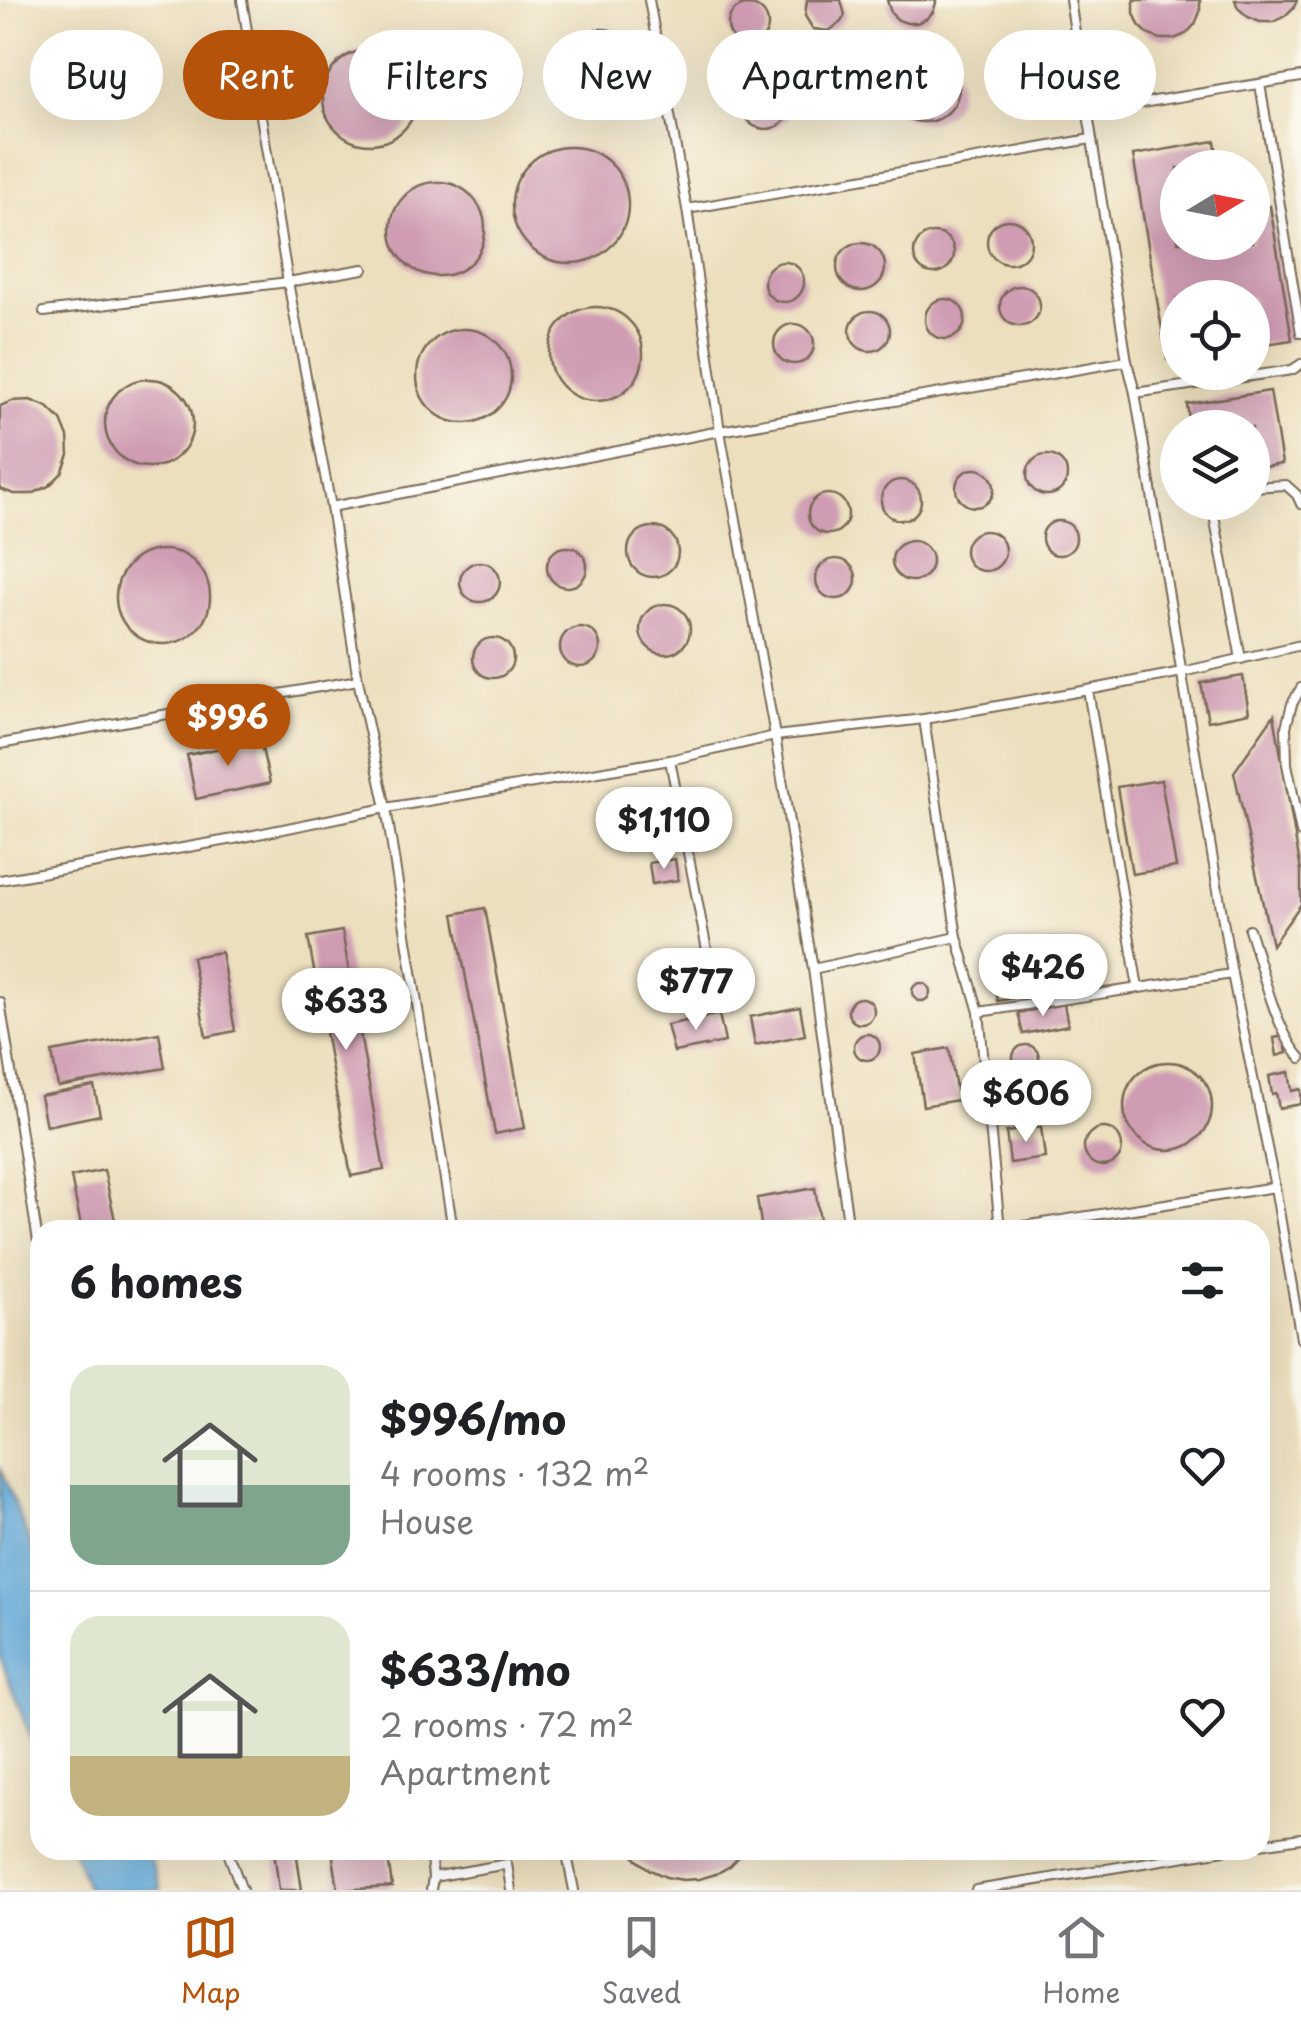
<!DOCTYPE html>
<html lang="en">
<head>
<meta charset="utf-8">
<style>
	:root { --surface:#fff; --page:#f6f6f6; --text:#202124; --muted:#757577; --line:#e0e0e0; --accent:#b45309 }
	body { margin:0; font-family:"Playpen Sans",sans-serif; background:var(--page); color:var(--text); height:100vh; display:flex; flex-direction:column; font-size:38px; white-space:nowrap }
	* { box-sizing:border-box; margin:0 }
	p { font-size:32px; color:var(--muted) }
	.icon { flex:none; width:55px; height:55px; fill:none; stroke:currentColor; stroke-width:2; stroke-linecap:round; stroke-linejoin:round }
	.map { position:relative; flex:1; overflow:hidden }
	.drawer { position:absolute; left:30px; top:1220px; width:1240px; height:640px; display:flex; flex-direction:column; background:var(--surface); border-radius:30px; box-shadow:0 10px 40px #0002 }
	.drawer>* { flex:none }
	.hud { position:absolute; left:30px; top:30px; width:1242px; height:90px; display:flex; gap:20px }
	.needle { width:65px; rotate:80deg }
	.buttons { position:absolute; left:1160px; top:150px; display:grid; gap:20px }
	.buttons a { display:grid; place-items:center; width:110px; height:110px; border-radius:50%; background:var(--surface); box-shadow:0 10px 40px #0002; font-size:50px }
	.price { position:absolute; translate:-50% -85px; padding:0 22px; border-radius:35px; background:#fff; color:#222; font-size:32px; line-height:65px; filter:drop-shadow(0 2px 5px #0008) }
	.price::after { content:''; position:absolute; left:50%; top:60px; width:30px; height:22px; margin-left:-15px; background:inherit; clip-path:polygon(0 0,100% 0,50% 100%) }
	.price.on { background:var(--accent); color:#fff }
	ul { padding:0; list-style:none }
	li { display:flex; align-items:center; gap:30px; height:250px; padding:0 40px }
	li+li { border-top:2px solid var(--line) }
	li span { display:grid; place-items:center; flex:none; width:280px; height:200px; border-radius:30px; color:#555 }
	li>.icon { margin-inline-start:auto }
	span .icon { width:120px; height:120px; fill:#fffc; stroke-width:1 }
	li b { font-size:42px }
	h2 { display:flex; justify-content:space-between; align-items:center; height:120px; padding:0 40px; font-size:42px }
	.pill { padding:0 35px; border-radius:45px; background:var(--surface); box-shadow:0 10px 40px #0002; font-size:35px; line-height:90px }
	.pill.on { background:var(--accent); color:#fff }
	.menu { display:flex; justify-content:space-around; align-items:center; height:140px; border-top:2px solid var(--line); background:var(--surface); font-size:28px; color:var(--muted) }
	.menu a { display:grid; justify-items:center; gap:5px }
	.menu .on { color:var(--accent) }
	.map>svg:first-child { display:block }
</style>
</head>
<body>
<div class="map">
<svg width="1301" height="1890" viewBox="0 0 1301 1890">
	<rect width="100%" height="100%" fill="#fbf7ec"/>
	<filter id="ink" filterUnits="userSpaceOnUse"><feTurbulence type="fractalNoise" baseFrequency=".01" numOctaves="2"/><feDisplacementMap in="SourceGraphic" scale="20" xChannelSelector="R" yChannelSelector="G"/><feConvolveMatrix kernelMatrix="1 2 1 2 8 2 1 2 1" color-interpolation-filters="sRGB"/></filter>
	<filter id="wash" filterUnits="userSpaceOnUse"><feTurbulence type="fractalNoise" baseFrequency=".0048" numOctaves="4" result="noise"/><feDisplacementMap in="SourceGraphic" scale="40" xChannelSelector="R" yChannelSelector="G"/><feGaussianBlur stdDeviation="2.25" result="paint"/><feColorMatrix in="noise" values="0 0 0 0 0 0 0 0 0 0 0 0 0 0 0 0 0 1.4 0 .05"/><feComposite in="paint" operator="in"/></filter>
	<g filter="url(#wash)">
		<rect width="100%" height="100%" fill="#ecdfbe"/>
		<!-- water -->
		<g fill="#67aede" stroke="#516c7e" stroke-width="2.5">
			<path d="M0,1467l40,101v195l-40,-106z"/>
			<path d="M73,1850h74l14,40h-73z"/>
		</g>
		<g id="blocks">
			<!-- building -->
			<g fill="#cf9cb3">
				<path d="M807,0h34l4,15 -4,7 -12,9 -16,-2 -8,-13z"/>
				<path d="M887,0h49v3l-3,9 -7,7 -9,4h-10l-9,-3 -7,-7z"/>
				<path d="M1134,0h66v12l-5,12 -9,10 -12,5h-13l-12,-4 -10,-10 -5,-12z"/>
				<path d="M1235,0h62l-3,7 -9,9 -12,6h-13l-12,-5 -10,-9z"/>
				<circle cx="748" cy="25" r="20"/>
				<circle cx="602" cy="59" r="30"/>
				<circle cx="494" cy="78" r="30"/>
				<circle cx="370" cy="97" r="47"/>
				<circle cx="924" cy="87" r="35"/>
				<circle cx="841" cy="89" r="20"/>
				<circle cx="766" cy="104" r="25"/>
				<path d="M1215,141l4,27h-41v74h74v-33l18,-3 22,134 -40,6v-48h-74v60l-11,2 -34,-205z"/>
				<circle cx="570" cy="205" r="58"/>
				<circle cx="438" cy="229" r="47"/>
				<circle cx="1009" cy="242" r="22"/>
				<circle cx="934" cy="253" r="20"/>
				<circle cx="861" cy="267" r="24"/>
				<circle cx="784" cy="282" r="20"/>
				<circle cx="1020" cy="306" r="20"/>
				<circle cx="945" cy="319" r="20"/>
				<circle cx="596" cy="354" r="47"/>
				<circle cx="870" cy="331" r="20"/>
				<circle cx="794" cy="344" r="20"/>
				<circle cx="464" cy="376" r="47"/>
				<circle cx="149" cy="423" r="44"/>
				<path d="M1270,391l12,73 -30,5v-41h-62l-3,-24z"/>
				<path d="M30,400l18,7 13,13 7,17 1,18 -7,18 -13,13 -17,8h-18l-14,-5v-83l12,-5z"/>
				<circle cx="1047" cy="475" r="20"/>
				<circle cx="975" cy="488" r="19"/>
				<circle cx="901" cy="500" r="20"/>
				<circle cx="828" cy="514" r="20"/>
				<circle cx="1059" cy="538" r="17"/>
				<circle cx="653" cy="552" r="25"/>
				<circle cx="985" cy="551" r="20"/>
				<circle cx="912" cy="561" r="20"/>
				<circle cx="567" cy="567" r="20"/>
				<circle cx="163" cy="597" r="47"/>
				<circle cx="836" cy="579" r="20"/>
				<circle cx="480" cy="582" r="20"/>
				<circle cx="665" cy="629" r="25"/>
				<circle cx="580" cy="647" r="20"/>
				<circle cx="493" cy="658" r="20"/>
				<path d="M1243,676l6,37 -41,8 -7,-38z"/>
				<path d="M1274,715l27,156v33l-29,41 -38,-173z"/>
				<path d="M260,740l10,43 -74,16 -9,-44z"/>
				<path d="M1161,780l15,87 -44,7 -15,-87z"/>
				<path d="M675,859l3,21 -26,4 -3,-21z"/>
				<path d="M485,908l40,220 -30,6 -41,-220z"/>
				<path d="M342,931l42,239 -33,6 -43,-239z"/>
				<path d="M221,952l14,79 -29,6 -14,-80z"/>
				<path d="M1010,979l3,19 -15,3 -3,-19z"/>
				<circle cx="921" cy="992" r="9"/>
				<circle cx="861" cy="1011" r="13"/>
				<path d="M1064,1004l4,21 -45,9 -5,-21z"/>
				<path d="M800,1007l5,28 -50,10 -5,-28z"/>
				<path d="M719,1014l6,28 -51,10 -7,-27z"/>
				<path d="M159,1033l6,35 -107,19 -6,-35z"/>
				<circle cx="867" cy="1047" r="13"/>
				<path d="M1284,1036l3,17 -10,3 -3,-18z"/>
				<circle cx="1026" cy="1058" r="13"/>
				<path d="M949,1048l9,52 -35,6 -8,-52z"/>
				<circle cx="1168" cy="1106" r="44"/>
				<path d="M1289,1072l3,19 9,-2v15l-22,4 -3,-15 -4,1 -3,-18z"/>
				<path d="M94,1086l6,29 -54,11 -6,-30z"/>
				<path d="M1041,1127l4,31 -35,5 -4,-31z"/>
				<circle cx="1103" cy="1147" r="19"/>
				<path d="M104,1170l12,55 -34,5 -11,-53z"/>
				<path d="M815,1188l5,32 -58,10 -5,-32z"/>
				<path d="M274,1850h22l6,40h-23z"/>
				<path d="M332,1850h55l5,37 -54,3z"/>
				<path d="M629,1850h116l-15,16 -14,8 -17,5 -16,1 -17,-3 -16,-7 -13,-10z"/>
			</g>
		</g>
	</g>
	<g filter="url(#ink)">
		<use href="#blocks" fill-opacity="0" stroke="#796956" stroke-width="2.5"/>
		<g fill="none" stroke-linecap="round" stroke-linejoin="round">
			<!-- lane casing -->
			<g stroke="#796956" stroke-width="12">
				<g id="lane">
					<path d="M242,0l46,282 43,225 27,173 28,128 67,422"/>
					<path d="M649,0l38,209 33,222 55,305 38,233 36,261"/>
					<path d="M1070,0l57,361 8,32 97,581 43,213 26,152"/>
					<path d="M1260,84l41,249"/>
					<path d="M1087,112l214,-35"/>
					<path d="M687,209l404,-70"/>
					<path d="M44,312l244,-30 75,-13"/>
					<path d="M1135,393l157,-23 9,-6"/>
					<path d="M1252,487l34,-2 11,10 4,9"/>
					<path d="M1217,502l-4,8 28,149"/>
					<path d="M331,507l389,-76 407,-70"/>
					<path d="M1301,688l-9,16 -6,23 1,37 14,69"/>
					<path d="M1088,690l50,298"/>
					<path d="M924,719l33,218 22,75 21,217"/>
					<path d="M0,744l358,-64"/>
					<path d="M670,760l42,216"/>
					<path d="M0,880l234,-41 152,-31 284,-48 105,-24 149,-17 164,-29 94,-18 119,-27"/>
					<path d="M1249,929c12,36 27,103 52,129"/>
					<path d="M813,969l144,-32"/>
					<path d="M0,1002l40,252"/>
					<path d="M979,1012l253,-38"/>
					<path d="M998,1230l277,-43"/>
					<path d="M1260,1844l41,-6"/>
					<path d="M227,1850l15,40"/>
					<path d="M430,1850l3,27 -2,13"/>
					<path d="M566,1850l8,40"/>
					<path d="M433,1877l74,-13 4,26"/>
					<path d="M976,1890l248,-40"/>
				</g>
			</g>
			<!-- lane -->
			<use href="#lane" stroke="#fff" stroke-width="8"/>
		</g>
	</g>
</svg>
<div class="buttons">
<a><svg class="needle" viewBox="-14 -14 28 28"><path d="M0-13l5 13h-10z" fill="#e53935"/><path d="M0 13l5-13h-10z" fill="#757577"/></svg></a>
<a><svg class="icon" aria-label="locate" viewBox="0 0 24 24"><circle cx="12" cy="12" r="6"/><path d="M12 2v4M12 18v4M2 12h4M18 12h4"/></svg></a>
<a><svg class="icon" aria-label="layers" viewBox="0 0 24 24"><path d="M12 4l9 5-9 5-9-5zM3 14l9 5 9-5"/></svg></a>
</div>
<b class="price on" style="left:228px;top:769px">$996</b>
<b class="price" style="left:664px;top:872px">$1,110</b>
<b class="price" style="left:1043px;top:1019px">$426</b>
<b class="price" style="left:696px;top:1033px">$777</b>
<b class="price" style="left:346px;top:1053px">$633</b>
<b class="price" style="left:1026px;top:1145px">$606</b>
<div class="hud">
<a class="pill">Buy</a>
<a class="pill on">Rent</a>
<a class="pill">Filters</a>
<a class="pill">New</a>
<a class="pill">Apartment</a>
<a class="pill">House</a>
</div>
<section class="drawer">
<h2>6 homes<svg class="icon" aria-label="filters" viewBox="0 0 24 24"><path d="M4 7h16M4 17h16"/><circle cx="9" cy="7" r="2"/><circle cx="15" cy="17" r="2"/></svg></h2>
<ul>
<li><span style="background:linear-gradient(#dfe7d0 60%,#7fa58c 0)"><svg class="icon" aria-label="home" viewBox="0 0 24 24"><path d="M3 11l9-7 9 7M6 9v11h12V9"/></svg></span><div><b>$996/mo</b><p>4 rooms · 132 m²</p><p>House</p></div><svg class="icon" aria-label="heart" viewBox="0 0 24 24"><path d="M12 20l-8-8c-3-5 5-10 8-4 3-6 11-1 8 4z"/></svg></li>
<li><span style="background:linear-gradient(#dfe7d0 70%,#c2b280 0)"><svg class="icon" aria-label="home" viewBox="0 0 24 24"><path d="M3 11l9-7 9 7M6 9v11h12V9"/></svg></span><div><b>$633/mo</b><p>2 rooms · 72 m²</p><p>Apartment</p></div><svg class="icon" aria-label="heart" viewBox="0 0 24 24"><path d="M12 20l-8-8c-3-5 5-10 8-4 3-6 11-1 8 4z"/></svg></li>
</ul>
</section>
</div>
<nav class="menu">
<a class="on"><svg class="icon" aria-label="map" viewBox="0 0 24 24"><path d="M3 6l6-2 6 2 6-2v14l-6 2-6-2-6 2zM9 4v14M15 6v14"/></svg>Map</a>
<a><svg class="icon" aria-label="saved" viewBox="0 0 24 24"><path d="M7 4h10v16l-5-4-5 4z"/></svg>Saved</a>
<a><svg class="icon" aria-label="home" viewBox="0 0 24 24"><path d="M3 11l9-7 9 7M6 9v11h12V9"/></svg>Home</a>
</nav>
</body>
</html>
